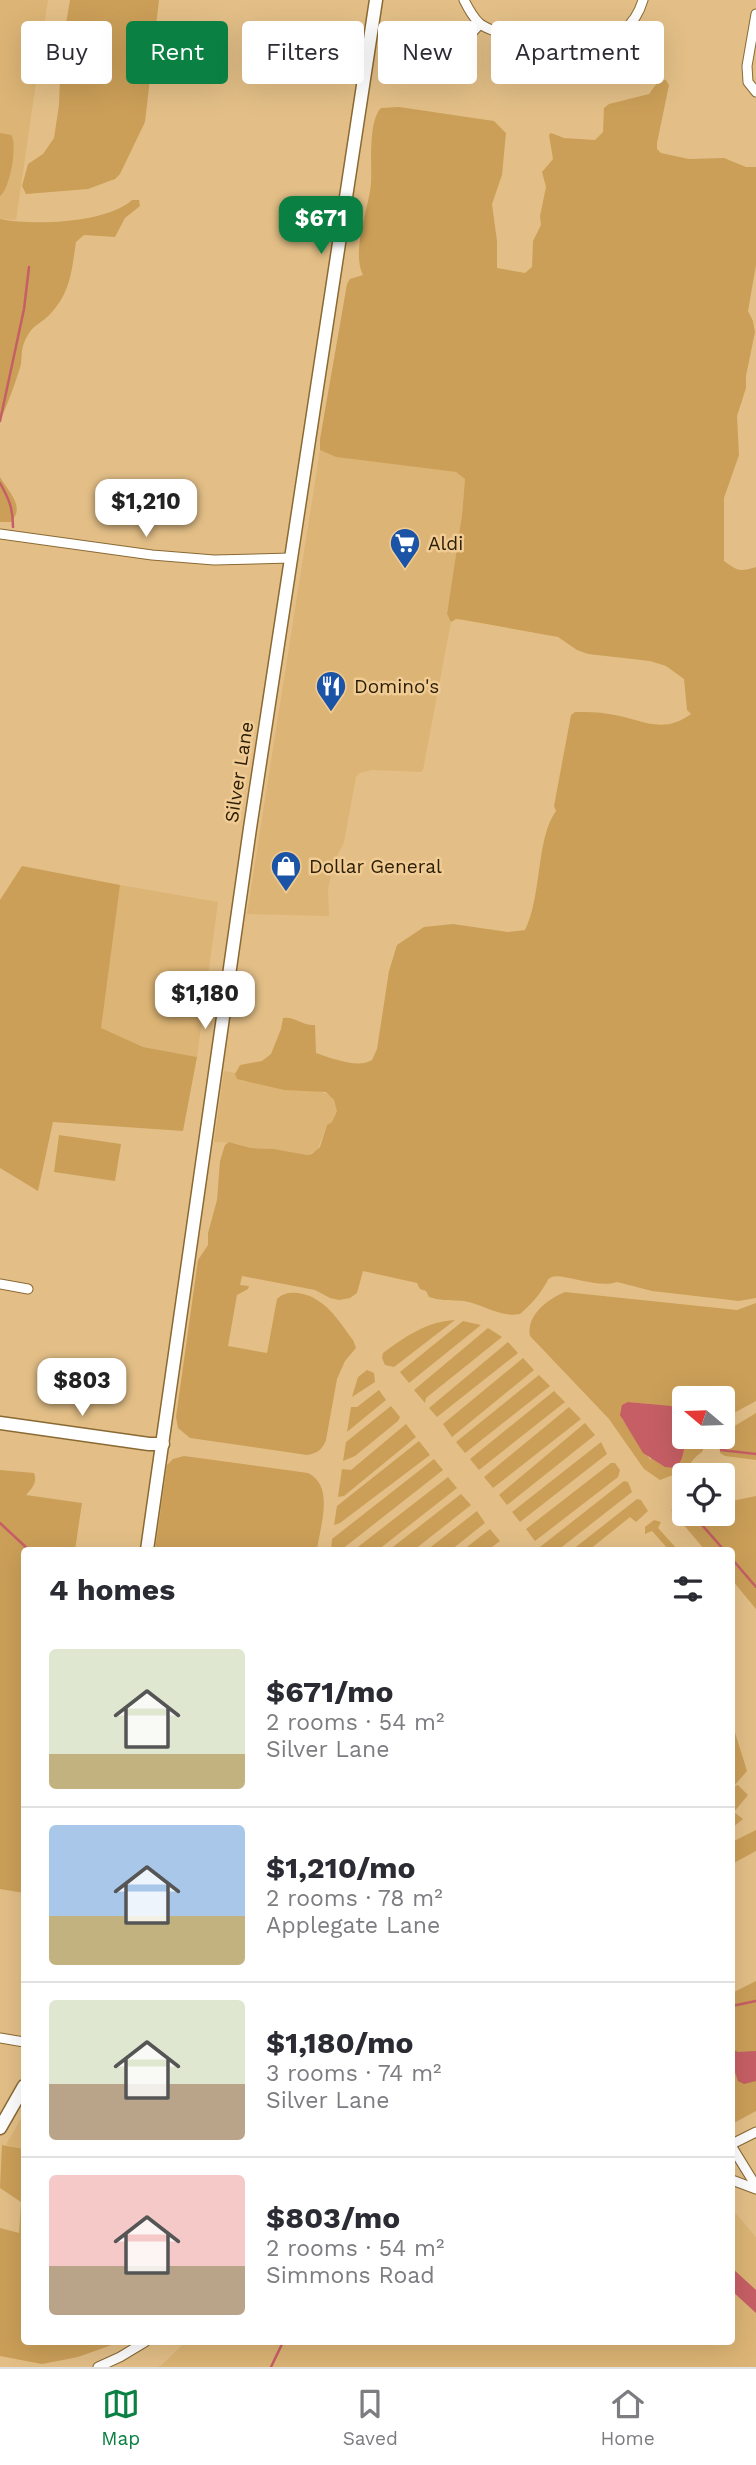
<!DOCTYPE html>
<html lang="en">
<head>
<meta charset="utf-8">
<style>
	:root { --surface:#fff; --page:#f2f2f3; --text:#2b2b33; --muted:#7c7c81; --line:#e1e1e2; --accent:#0b8043 }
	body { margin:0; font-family:"Work Sans",sans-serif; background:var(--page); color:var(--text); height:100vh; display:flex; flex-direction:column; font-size:26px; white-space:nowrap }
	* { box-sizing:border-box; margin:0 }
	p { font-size:23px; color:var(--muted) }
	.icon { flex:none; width:38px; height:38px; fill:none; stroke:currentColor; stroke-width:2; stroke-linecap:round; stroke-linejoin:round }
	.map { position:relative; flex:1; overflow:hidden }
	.details { position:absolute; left:21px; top:1547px; width:714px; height:798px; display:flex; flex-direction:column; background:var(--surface); border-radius:7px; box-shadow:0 7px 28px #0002 }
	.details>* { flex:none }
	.top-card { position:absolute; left:21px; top:21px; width:714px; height:63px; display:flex; gap:14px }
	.needle { width:46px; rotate:289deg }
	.fabs { position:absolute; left:672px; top:1386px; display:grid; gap:14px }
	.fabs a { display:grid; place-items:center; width:63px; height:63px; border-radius:7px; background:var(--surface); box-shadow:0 7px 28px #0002; font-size:35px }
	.price { position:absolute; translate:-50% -60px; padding:0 16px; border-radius:14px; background:#fff; color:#222; font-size:23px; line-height:46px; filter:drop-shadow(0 2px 4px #0008) }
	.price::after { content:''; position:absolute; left:50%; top:42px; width:21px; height:16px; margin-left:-10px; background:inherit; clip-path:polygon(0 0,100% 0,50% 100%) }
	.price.active { background:var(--accent); color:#fff }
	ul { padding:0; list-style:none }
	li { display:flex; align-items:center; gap:21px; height:175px; padding:0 28px }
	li+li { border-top:2px solid var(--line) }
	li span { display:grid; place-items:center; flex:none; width:196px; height:140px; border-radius:7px; color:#555 }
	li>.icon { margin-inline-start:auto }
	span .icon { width:84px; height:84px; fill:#fffc; stroke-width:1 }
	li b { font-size:30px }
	h2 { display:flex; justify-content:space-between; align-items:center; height:84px; padding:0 28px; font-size:30px }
	.pill { padding:0 24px; border-radius:7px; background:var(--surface); box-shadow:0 7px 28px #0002; font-size:24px; line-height:63px }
	.pill.active { background:var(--accent); color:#fff }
	.tabs { display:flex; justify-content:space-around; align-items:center; height:98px; border-top:2px solid var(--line); background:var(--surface); font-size:19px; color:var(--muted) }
	.tabs a { display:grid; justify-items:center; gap:4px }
	.tabs .active { color:var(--accent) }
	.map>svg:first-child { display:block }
</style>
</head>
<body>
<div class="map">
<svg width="756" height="2367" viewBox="0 0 756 2367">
	<rect width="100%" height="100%" fill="#e3bf87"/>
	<!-- built -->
	<g fill="#dcb475">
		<path d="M0,0h48l-32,220 -16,-1z"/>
		<path d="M320,450l16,7 120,15 9,7 -3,36 -15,99 4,8 -28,148 -2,2 -49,-2 -12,3 -4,4 -12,65 -10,20 -6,27 1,27 -82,-2z"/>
		<path d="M120,885l98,17 -21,155 -54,-10 -43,-19z"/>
		<path d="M224,1071l11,2 8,8 12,1 29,8h30l17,5 6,10v6l-5,11 -5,3 -10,26 -10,4 -33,-6 -23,-1 -16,-5 -21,-1z"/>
		<path d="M24,2113v36l-18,-4z"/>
		<path d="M732,2209l24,28v130h-599l5,-2 23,-23h547z"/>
	</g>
	<!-- green -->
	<g fill="#cb9f58" fill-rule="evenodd">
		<path d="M70,0h89l-14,122 -25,52 -5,5 -27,10 -62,5 -4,-8 6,-22 15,-10 11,-16 5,-33 2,-53z"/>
		<path d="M660,79l6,1 3,5 -12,58v6l4,4 28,6 35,-1 22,9h10v98l-8,46 5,10 2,11 -9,44v12l-9,28 2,39 -15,43v63c14,10 15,11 32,6v731l-17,3 -87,-10 -35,-9c-20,7 -55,-9 -65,-5 -5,2 -4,4 -7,8 -6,11 -16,21 -25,29 -19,4 -38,-10 -56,-13 -12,-1 -23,0 -35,-4l-3,-6 -6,-2 -3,-6 -54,-12 -6,22 -7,5 -11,2 -9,-2 -15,-8 -73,-14 -2,9 9,1 -1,3 -11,6 -9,51 39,7 10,-54c6,-6 13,-7 21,-6 27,4 40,27 55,47l3,8 -11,13 -8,18 -11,61c-4,10 -8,13 -19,15l-117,-17 -12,-10 -2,-11 22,-157 10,-15v-12l9,-33 3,-39 5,-16 4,-3 22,6 23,1 33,6 5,-1 8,-7 7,-22 5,-3 5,-11 -3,-11 -8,-8 -42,-2 -47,-11 -2,-5 5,-9 22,-4 9,-7 10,-25 2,-11c12,-2 19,8 32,7l1,28c15,5 42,16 56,7l5,-11 12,-78 8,-26 27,-18 29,-3 55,8 17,-2c17,-34 11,-92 31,-119l-2,-5 17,-91 4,-3c11,0 23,0 34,2 31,4 52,22 82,0l-4,-4 -3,-31 -18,-13 -16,-5 -62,-7 -11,-4 -19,-13 -94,-17 -8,-1 -5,3 -4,-8 15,-99 3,-36 -9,-7 -120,-15 -16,-7v-11l27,-155 3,-5 13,-4c-12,-24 6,-66 8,-92 1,-19 -3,-62 10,-75l18,-1 95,14 12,12 -4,42 -10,29 5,37v27l28,5 7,-6 1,-26 8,-16 -1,-9 6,-29 -4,-15 11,-13 -4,-24 2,-2 13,5 31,2 8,-8 1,-24 5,-4 40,-10z"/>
		<path d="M0,133l11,2c7,9 -1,54 -11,61z"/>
		<path d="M132,200h7l1,6 -15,12 -10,19 -31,-2 -8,7c-4,26 -5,49 -24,70 -12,14 -20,11 -28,31 -3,8 -2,14 -3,21 -2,9 -16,48 -21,56v-201c33,7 107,4 132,-19z"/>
		<path d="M0,477c8,15 26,29 11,45h-11z"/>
		<path d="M22,866l98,19 -19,143 42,19 54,10 -14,74 -130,-9 -15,69 -38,-23v-268z"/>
		<path d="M59,1135l62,9 -6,37 -61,-9z"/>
		<path d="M565,1292l172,18 19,-7v98l-33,18v-21h-39v39h23l-5,15c-11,7 -14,17 -24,24l-5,-1 -13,5 -16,-11 -35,-50 -79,-83c-4,-21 18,-37 35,-44zM628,1402l19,2 4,56c-12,-12 -18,-27 -29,-41z"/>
		<path d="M455,1320l-61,47 -9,-2 -3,-7 1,-5c23,-17 43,-31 72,-33z"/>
		<path d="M463,1321l18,4 -72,58 -9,-11z"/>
		<path d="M488,1328l14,9 -76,61 -1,5 -11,-13z"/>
		<path d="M508,1342l10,11 -81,64 -8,-9z"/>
		<path d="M523,1358l11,12 -82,67 -9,-13z"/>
		<path d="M367,1370l7,3 1,9 -23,15 6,-20z"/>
		<path d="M539,1375l11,11 -85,67 -9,-11z"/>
		<path d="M379,1390l7,10 -39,32 4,-25h6z"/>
		<path d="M554,1391l11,11 -86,68 -9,-11z"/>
		<path d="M391,1406l9,11 -2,4 -43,35 -12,5 3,-19z"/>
		<path d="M569,1407l12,12 -88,69 -9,-11z"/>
		<path d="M756,1413v47l-31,-4 -5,-3v-16h3v-4z"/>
		<path d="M585,1423l10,12 -88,70 -8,-10z"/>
		<path d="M406,1424l10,13 -72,59 -6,1 4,-28 9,1z"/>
		<path d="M419,1441l11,14 -90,68 -6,2 3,-19z"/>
		<path d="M601,1442l6,12 -87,68 -8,-10z"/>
		<path d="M184,1456l124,17c27,13 12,53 9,77h-162l12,-85 6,-6z"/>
		<path d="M434,1459l9,11 -102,80h-10l1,-11z"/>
		<path d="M611,1463h4l5,7 -2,7 -83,64 -9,-12z"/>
		<path d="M0,1470l34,3c4,10 -3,16 -8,22l56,8 -7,47h-51v343l-24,-4z"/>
		<path d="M448,1477l9,11 -79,62h-24z"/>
		<path d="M624,1481l4,1 4,10 -74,58h-15l-3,-3z"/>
		<path d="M461,1494l10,11 -57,45h-25z"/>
		<path d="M756,1496v113l-24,-29v-30h-27l-34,-40 4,-2 9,1v5h39v-6l9,-3v-4z"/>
		<path d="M637,1499l4,1 7,11 -12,11 -6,-5 -41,33h-17z"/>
		<path d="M477,1511l8,12 -34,27h-24z"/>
		<path d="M654,1520l7,2 -3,6 20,22h-9l-17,-19 -7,3v-7z"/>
		<path d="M490,1529l10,12 -12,9h-25z"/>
		<path d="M732,1723l15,48 -13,15 4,-1 10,10 -14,17 9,7 -11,9z"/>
		<path d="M756,1830v21l-24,13v-22z"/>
		<path d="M756,1981v130l-24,13v-131z"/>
		<path d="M2,2145l22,4v193h96l-42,15 -36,7 -42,-8v-128l19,5 2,-31 -21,-14z"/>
	</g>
	<!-- water -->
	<g fill="#c65f65">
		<path d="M628,1402l43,4c15,10 19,51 4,62l-10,-1 -22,-14 -23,-38 2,-10z"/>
		<path d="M732,2049l6,3 18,-1v30l-12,3 -6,-3 -6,-17z"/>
		<path d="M732,2268l24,22v23l-24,-22z"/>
	</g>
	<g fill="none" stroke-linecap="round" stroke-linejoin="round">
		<!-- stream -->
		<g stroke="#c65f65" stroke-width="2.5">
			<path d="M0,421l24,-112 5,-42"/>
			<path d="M0,483c9,16 13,25 13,44"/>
			<path d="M695,1447l7,1"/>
			<path d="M721,1450l35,4"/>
			<path d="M695,1517l29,33"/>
			<path d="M0,1523l29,27"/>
			<path d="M732,1559l24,28"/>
			<path d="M732,2006l24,-5"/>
			<path d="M271,2367l12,-25"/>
		</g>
		<!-- minor casing -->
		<g stroke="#8a6933" stroke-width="11">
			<g id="minor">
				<path d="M464,0c4,8 8,16 15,23 8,7 24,11 35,14 45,13 112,20 129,-37"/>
				<path d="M756,14l-9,52 1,16 8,10"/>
				<circle cx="449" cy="60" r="14"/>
				<path d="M457,49l23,-25"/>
				<path d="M0,534l152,21 62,5 77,-2"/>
				<path d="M0,1284l28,5"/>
				<path d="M0,2038l24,4"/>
				<path d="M732,2144l24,-12"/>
				<path d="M732,2147l24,39"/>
				<path d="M732,2180l24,9"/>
				<path d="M98,2367l22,-10 25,-15"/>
			</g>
		</g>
		<!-- secondary casing -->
		<g stroke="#8a6933" stroke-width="15">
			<g id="secondary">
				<path d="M0,1423l149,21h14"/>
				<path d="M147,1550l103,-722 126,-828"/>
				<path d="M0,2128l24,-42"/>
			</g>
		</g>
		<!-- minor -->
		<use href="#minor" stroke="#fff" stroke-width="9"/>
		<!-- secondary -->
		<use href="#secondary" stroke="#fff" stroke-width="12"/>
	</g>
	<!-- icons -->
	<defs>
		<g id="supermarket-pin" transform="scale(1.575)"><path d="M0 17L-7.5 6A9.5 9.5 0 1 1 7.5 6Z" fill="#1b54a6" stroke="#f0cc94"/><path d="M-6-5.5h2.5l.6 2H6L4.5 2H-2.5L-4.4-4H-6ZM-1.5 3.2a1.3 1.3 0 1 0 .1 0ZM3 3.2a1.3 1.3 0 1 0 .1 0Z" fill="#fff"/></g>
		<g id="restaurant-pin" transform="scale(1.575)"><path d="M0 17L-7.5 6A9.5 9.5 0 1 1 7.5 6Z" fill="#1b54a6" stroke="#f0cc94"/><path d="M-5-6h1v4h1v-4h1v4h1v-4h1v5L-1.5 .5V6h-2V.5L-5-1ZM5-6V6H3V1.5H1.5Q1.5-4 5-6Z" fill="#fff"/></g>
		<g id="shop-pin" transform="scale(1.575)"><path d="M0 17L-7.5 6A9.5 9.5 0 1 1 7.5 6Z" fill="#1b54a6" stroke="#f0cc94"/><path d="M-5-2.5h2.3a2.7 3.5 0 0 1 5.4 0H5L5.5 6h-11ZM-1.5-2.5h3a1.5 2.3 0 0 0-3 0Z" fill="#fff"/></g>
	</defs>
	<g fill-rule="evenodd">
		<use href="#supermarket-pin" x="405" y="543"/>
		<use href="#restaurant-pin" x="331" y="686"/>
		<use href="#shop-pin" x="286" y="866"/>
	</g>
	<g text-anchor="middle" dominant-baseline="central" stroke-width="5" stroke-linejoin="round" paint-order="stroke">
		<!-- poi labels -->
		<g font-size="19" fill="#2b1d06" stroke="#f0cc94" text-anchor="start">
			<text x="428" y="543">Aldi</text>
			<text x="354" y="686">Domino's</text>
			<text x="309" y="866">Dollar General</text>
		</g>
		<!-- street labels -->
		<g font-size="19" fill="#2b1d06" stroke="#f0cc94">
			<text transform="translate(239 772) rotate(-81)">Silver Lane</text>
		</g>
	</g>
</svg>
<div class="fabs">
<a><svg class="needle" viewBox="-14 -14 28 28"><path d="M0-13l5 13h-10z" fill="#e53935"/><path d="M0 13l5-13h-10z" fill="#7c7c81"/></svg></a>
<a><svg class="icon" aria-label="locate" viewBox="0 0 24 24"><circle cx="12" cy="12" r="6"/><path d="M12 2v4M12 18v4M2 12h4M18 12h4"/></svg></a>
</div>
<b class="price active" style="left:321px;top:256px">$671</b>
<b class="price" style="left:146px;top:539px">$1,210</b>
<b class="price" style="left:205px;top:1031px">$1,180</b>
<b class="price" style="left:82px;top:1418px">$803</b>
<div class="top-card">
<a class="pill">Buy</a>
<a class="pill active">Rent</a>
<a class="pill">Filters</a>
<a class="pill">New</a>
<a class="pill">Apartment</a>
</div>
<section class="details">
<h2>4 homes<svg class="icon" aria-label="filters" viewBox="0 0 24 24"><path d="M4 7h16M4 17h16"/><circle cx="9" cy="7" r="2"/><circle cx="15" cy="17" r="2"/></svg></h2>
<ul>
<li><span style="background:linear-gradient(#dfe7d0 75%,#c2b280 0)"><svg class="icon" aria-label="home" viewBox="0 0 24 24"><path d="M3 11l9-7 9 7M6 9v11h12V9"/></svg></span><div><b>$671/mo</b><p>2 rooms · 54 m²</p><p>Silver Lane</p></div></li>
<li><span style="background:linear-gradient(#a9c7e8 65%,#c2b280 0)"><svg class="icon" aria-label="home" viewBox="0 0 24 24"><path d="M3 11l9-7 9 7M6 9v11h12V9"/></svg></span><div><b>$1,210/mo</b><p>2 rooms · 78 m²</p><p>Applegate Lane</p></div></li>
<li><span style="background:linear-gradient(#dfe7d0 60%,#b9a48a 0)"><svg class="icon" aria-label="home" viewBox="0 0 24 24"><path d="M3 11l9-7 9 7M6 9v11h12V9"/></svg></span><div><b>$1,180/mo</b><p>3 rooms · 74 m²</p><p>Silver Lane</p></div></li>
<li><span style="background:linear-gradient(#f6c9c9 65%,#b9a48a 0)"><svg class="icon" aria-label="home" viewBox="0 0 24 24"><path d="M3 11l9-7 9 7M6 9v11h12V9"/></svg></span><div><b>$803/mo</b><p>2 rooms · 54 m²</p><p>Simmons Road</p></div></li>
</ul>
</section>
</div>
<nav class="tabs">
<a class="active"><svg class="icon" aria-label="map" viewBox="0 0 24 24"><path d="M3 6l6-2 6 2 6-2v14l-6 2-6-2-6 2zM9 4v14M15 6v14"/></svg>Map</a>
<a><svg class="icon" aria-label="saved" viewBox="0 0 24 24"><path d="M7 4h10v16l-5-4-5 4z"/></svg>Saved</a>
<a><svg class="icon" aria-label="home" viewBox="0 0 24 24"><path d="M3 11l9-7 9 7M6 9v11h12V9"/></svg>Home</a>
</nav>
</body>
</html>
